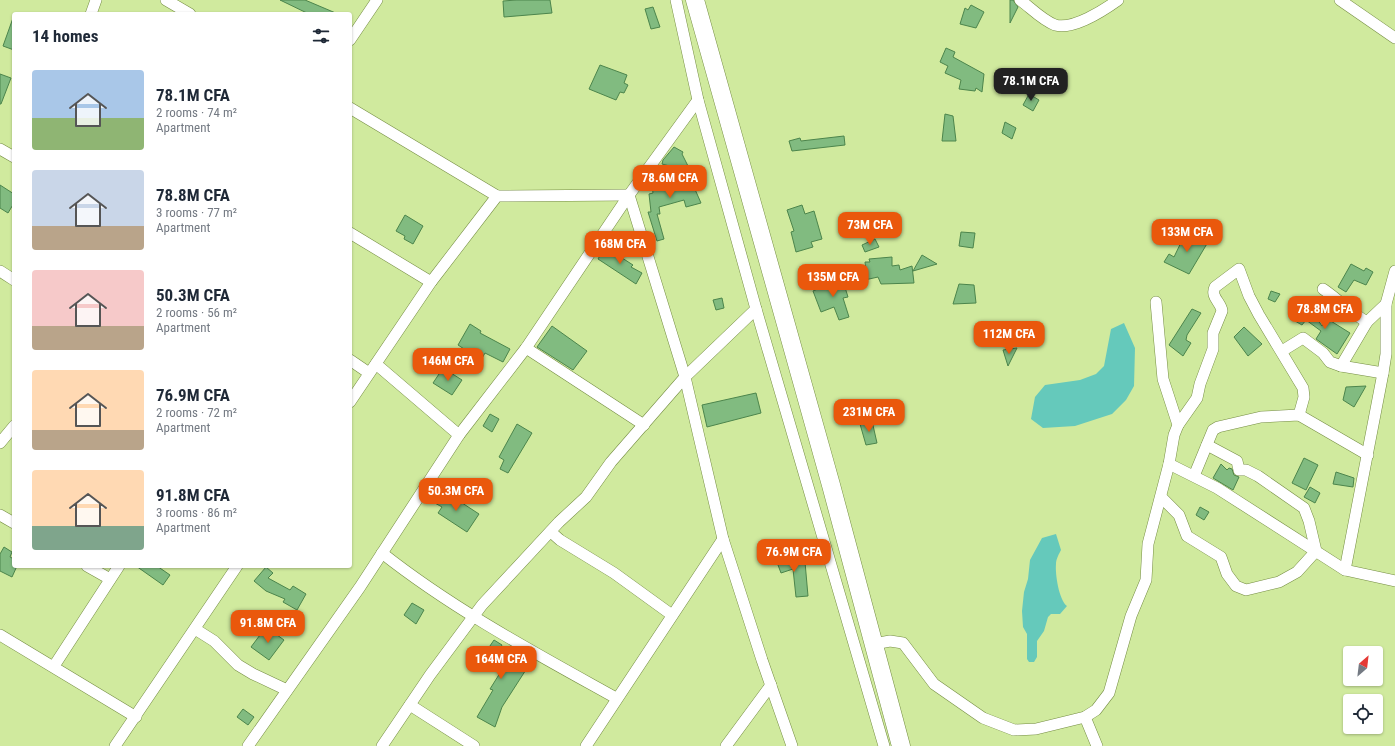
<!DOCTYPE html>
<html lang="en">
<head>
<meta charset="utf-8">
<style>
	:root { --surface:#fff; --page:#f6f6f7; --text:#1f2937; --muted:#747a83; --accent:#ea580c }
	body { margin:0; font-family:"Roboto Condensed",sans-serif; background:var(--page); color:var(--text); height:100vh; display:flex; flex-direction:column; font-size:15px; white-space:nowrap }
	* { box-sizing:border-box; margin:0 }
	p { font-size:13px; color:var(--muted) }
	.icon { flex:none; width:22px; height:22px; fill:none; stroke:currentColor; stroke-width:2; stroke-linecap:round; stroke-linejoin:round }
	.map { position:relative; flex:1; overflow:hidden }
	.details { position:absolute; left:12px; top:12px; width:340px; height:556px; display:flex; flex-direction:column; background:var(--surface); border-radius:4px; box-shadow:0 1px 3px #0004 }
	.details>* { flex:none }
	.needle { width:26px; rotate:28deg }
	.fabs { position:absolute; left:1343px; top:646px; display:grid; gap:8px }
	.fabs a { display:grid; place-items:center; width:40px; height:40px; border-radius:4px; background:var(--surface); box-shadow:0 1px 3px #0004; font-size:20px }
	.price { position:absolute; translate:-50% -34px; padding:0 9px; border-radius:8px; background:var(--accent); color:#fff; font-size:13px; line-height:26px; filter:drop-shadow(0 1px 2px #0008) }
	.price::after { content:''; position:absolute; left:50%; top:24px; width:12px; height:9px; margin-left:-6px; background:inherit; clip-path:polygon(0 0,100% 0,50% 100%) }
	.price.selected { background:#222; color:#fff }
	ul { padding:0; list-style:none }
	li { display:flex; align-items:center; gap:12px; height:100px; padding:0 20px }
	li span { display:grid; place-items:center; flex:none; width:112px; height:80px; border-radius:4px; color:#555 }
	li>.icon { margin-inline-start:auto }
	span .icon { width:48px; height:48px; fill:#fffc; stroke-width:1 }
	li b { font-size:17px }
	h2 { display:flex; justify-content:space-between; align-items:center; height:48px; padding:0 20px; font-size:17px }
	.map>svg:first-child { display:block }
</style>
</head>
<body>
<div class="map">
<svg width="1395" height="746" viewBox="0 0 1395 746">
	<rect width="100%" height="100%" fill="#d0ea9e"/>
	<!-- water -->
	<g fill="#65c9bb">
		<path d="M1124,323l11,25 -1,38 -8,14 -14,14 -37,12 -32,2 -12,-9 4,-22 10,-12 35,-5 16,-6 8,-8 7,-37z"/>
		<path d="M1056,534l5,16c-2,4 -5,9 -5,14 -1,10 3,36 11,42l-7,8h-9l-3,3 -4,14 -7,10v16l-3,5h-5l-2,-3v-25l-4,-7 -1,-16 2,-19 4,-13 2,-19 12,-22z"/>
	</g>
	<!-- building -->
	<g fill="#81bb80" stroke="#4c854c">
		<path d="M280,0h25l33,14h-29z"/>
		<path d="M516,0h34l2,13 -48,4 -1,-16z"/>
		<path d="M1010,0h3l5,7 -8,16z"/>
		<path d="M971,5l13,7 -8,16 -16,-4 5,-16 3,2z"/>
		<path d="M653,7l7,20 -9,2 -6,-20z"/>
		<path d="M13,18h1v32l-11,-4z"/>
		<path d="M946,48l9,4 -2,5 31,17 -2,18 -6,-4 -1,3 -16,-2 2,-9 -16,-7 3,-7 -8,-4z"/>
		<path d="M600,65l27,10 -3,8 4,2 -4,8 -4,-1 -4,8 -27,-11z"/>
		<path d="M0,74l11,4 -10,26h-1z"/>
		<path d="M1029,94l10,6 -6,11 -10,-6z"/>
		<path d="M945,114l8,2 3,25h-14z"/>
		<path d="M1005,122l11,6 -4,11 -10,-6z"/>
		<path d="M844,136l1,9 -53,6 -3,-10 11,-3 1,3z"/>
		<path d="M674,147l9,5 -1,2 6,12 -7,3 -19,-5 1,-4z"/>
		<path d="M690,178l11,25 -15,4 -2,-7 -25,7 1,7h-3l7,25 -7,2 -9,-29h3l-2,-18 4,-1 -1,-8h8l-1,-3 7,-1z"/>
		<path d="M0,185l14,9v9l-6,10 -8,-5z"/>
		<path d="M802,205l3,9 9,-3 8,28 -11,3 2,5 -17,5 -5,-20 3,-1 -7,-21z"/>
		<path d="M405,215l18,11 -10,18 -9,-5 1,-3 -9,-5z"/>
		<path d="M1187,230l21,12 -19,32 -25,-12 5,-8 5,3z"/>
		<path d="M961,232l14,1 -2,15 -14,-2z"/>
		<path d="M875,239l4,8 -14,5 -3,-7z"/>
		<path d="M605,247l28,18 -2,2 11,6 -6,11 -38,-25z"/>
		<path d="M922,255l15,9 -24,7z"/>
		<path d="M892,257v9l7,-1 1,5 12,-4 2,17 -33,1 -3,-7 -31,7 -2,-6 21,-7 -1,-9h5l-1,-3z"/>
		<path d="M1351,264l13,7 2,-3 7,4 -7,13 -12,-5 -8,12 -8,-5z"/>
		<path d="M832,281l1,4 10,-4 5,16 -5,1 6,19 -10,3 -5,-13 -13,5 -8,-21 7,-3 -1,-2z"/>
		<path d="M959,284l15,1 2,18 -23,1z"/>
		<path d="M1271,291l9,3 -5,8 -7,-3z"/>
		<path d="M722,298l2,10 -8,2 -3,-10z"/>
		<path d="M1308,306l14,20 4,-8 24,15 -13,21 -21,-15 5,-8 -15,-11 -4,5 -7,-4 2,-5 -2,-1z"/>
		<path d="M1192,309l9,4 -14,22 -1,5 5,3 -8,13 -14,-11z"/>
		<path d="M470,324l11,7 -1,2 30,16 -7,13 -18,-9 -4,7 -23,-15z"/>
		<path d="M552,326l35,25 -14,19 -36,-23z"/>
		<path d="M1244,327l18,17 -14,12 -14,-19z"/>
		<path d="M1017,348l-9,18 -5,-16z"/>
		<path d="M443,368l19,12 -10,15 -19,-12z"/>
		<path d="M1366,386l-12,21 -11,-7 3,-13z"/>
		<path d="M756,393l5,20 -54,14 -5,-22z"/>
		<path d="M490,414l9,5 -7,13 -9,-6z"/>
		<path d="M872,421l5,22 -11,2 -6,-21z"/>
		<path d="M517,424l15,9 -24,40 -8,-4 4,-9 -5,-3z"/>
		<path d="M1304,458l14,7 -12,25 -14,-7z"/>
		<path d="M1221,464l6,6 2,-2 3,1 2,6 5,2 -6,13 -20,-12z"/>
		<path d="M1336,472l18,6 -1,9 -20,-3z"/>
		<path d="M1310,487l10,6 -5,10 -11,-6z"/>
		<path d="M437,494l10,6 3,-5 29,19 -12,18 -29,-19 4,-6 -9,-5z"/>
		<path d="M1200,507l9,5 -5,8 -8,-5z"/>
		<path d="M4,547l8,5 -2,5 4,2v7h3l-5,11 -12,-6v-17z"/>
		<path d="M790,551l5,13 10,-2 3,34 -12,1 -3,-28 -12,4 -6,-16z"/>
		<path d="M136,566h21l13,9 -7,10z"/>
		<path d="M266,567l7,6 -5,5 22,12 3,-4 13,8 -9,16 -14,-8 2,-3 -19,-8 -12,-10z"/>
		<path d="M412,603l12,7 -8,14 -12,-9z"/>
		<path d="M266,627l18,13 -15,20 -18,-13z"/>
		<path d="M494,640l8,5 -1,2 28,18 -27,42 -7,20 -18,-10 16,-27 -3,-1 10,-16 -21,-11z"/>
		<path d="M243,709l11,8 -6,8 -11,-8z"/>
	</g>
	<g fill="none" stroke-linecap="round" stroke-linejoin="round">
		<!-- street casing -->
		<g stroke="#758d43" stroke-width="12">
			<g id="street">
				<path d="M166,0l24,14"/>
				<path d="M676,0l22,100 58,209 128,437"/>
				<path d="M1020,0c11,8 22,20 35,25 18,5 49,-15 63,-25"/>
				<path d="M1340,0l55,38"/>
				<path d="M91,14l5,-14"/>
				<path d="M350,40l27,-40"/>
				<path d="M350,108l147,88"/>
				<path d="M0,149l14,8"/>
				<path d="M629,195l56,182 38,162 39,121 30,86"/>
				<path d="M350,233l81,49"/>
				<path d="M0,271l14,9"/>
				<path d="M1323,289c16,11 28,24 44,33"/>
				<path d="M526,348l118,77"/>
				<path d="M1282,351l21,-13 20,15 7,9 11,4 42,7"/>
				<path d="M350,360l19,13"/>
				<path d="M376,364l83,71"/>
				<path d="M1341,366l26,-44 19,-18"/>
				<path d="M350,402l81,-120 66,-86 132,-1"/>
				<path d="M1178,425l19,-27 3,-14 13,-35v-16l9,-22c-1,-9 -12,-14 -7,-24l24,-18 10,27 10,19 44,73 1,9 -5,18"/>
				<path d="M0,443l14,-17"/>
				<path d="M1169,464l48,24 128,82 50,11"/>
				<path d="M1194,476l19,-46 5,-3 43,-10 38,-2 69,40"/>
				<path d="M1161,497l18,18 8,21 34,21 6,17 9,12 10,4 33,-8 18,-10 19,-21 -7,-30 -5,-13 -46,-32 -12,-6h-7l-2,-9 -30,-16"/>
				<path d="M0,515l14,8"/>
				<path d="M551,532l9,8 54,33 58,42"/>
				<path d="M382,553c72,57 155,101 234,145"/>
				<path d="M87,566l23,13"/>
				<path d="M1345,570l38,-197 3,-19v-50l9,-33"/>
				<path d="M195,629l19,12 24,24 15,9 34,16"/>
				<path d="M0,635l136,82"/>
				<path d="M874,644l16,-3 13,2 31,41 49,34 31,12 22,-1 49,-12 11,-7 13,-17 22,-77 15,-36 2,-36 21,-80 5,-29 4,-10 -15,-46 -7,-77"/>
				<path d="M54,666l65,-100"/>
				<path d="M410,705l64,41"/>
				<path d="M1085,717l12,29"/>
				<path d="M115,746l122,-180"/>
				<path d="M248,746l112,-159 99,-152 67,-87 103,-153 69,-95"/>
				<path d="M382,746l48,-71 52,-70 77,-83 27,-25 25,-35 74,-85 71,-68"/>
				<path d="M586,746l137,-207"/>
				<path d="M726,746l45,-61"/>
			</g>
		</g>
		<!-- primary casing -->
		<g stroke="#758d43" stroke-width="19">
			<path id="primary" d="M695,0l136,485 70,261"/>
		</g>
		<!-- street -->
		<use href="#street" stroke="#fff" stroke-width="11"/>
		<!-- primary -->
		<use href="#primary" stroke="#fff" stroke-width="18"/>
	</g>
</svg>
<div class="fabs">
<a><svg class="needle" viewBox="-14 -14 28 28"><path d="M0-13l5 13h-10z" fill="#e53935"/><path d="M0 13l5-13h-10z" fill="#747a83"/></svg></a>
<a><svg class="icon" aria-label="locate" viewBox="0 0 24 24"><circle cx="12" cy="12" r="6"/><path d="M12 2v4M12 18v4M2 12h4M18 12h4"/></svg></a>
</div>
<b class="price selected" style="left:1031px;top:102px">78.1M CFA</b>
<b class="price" style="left:670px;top:199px">78.6M CFA</b>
<b class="price" style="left:870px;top:246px">73M CFA</b>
<b class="price" style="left:1187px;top:253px">133M CFA</b>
<b class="price" style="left:620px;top:265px">168M CFA</b>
<b class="price" style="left:833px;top:298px">135M CFA</b>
<b class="price" style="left:1325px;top:330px">78.8M CFA</b>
<b class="price" style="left:1009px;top:355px">112M CFA</b>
<b class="price" style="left:448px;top:382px">146M CFA</b>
<b class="price" style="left:869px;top:433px">231M CFA</b>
<b class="price" style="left:456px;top:512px">50.3M CFA</b>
<b class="price" style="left:794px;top:573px">76.9M CFA</b>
<b class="price" style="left:268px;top:644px">91.8M CFA</b>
<b class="price" style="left:501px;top:680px">164M CFA</b>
<section class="details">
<h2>14 homes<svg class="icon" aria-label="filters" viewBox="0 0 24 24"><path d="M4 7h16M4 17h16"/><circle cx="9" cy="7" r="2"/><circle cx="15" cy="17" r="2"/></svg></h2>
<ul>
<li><span style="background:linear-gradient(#a9c7e8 60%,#8fb573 0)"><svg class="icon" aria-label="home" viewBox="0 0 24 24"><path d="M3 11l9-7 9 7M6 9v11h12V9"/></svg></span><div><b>78.1M CFA</b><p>2 rooms · 74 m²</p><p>Apartment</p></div></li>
<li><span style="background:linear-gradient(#c9d6e8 70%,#b9a48a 0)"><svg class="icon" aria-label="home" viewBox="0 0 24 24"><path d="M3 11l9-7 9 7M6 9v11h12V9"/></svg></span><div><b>78.8M CFA</b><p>3 rooms · 77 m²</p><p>Apartment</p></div></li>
<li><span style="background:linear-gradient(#f6c9c9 70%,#b9a48a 0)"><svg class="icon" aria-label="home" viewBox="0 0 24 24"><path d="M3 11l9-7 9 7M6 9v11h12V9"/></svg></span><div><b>50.3M CFA</b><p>2 rooms · 56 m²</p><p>Apartment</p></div></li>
<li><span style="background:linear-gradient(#ffd9b3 75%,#b9a48a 0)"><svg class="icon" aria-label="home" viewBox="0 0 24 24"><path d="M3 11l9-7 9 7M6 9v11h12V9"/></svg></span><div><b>76.9M CFA</b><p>2 rooms · 72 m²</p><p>Apartment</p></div></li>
<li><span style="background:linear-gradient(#ffd9b3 70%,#7fa58c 0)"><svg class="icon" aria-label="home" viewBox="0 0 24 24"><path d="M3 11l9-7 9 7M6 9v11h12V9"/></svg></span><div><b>91.8M CFA</b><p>3 rooms · 86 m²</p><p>Apartment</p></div></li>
</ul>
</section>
</div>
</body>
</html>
